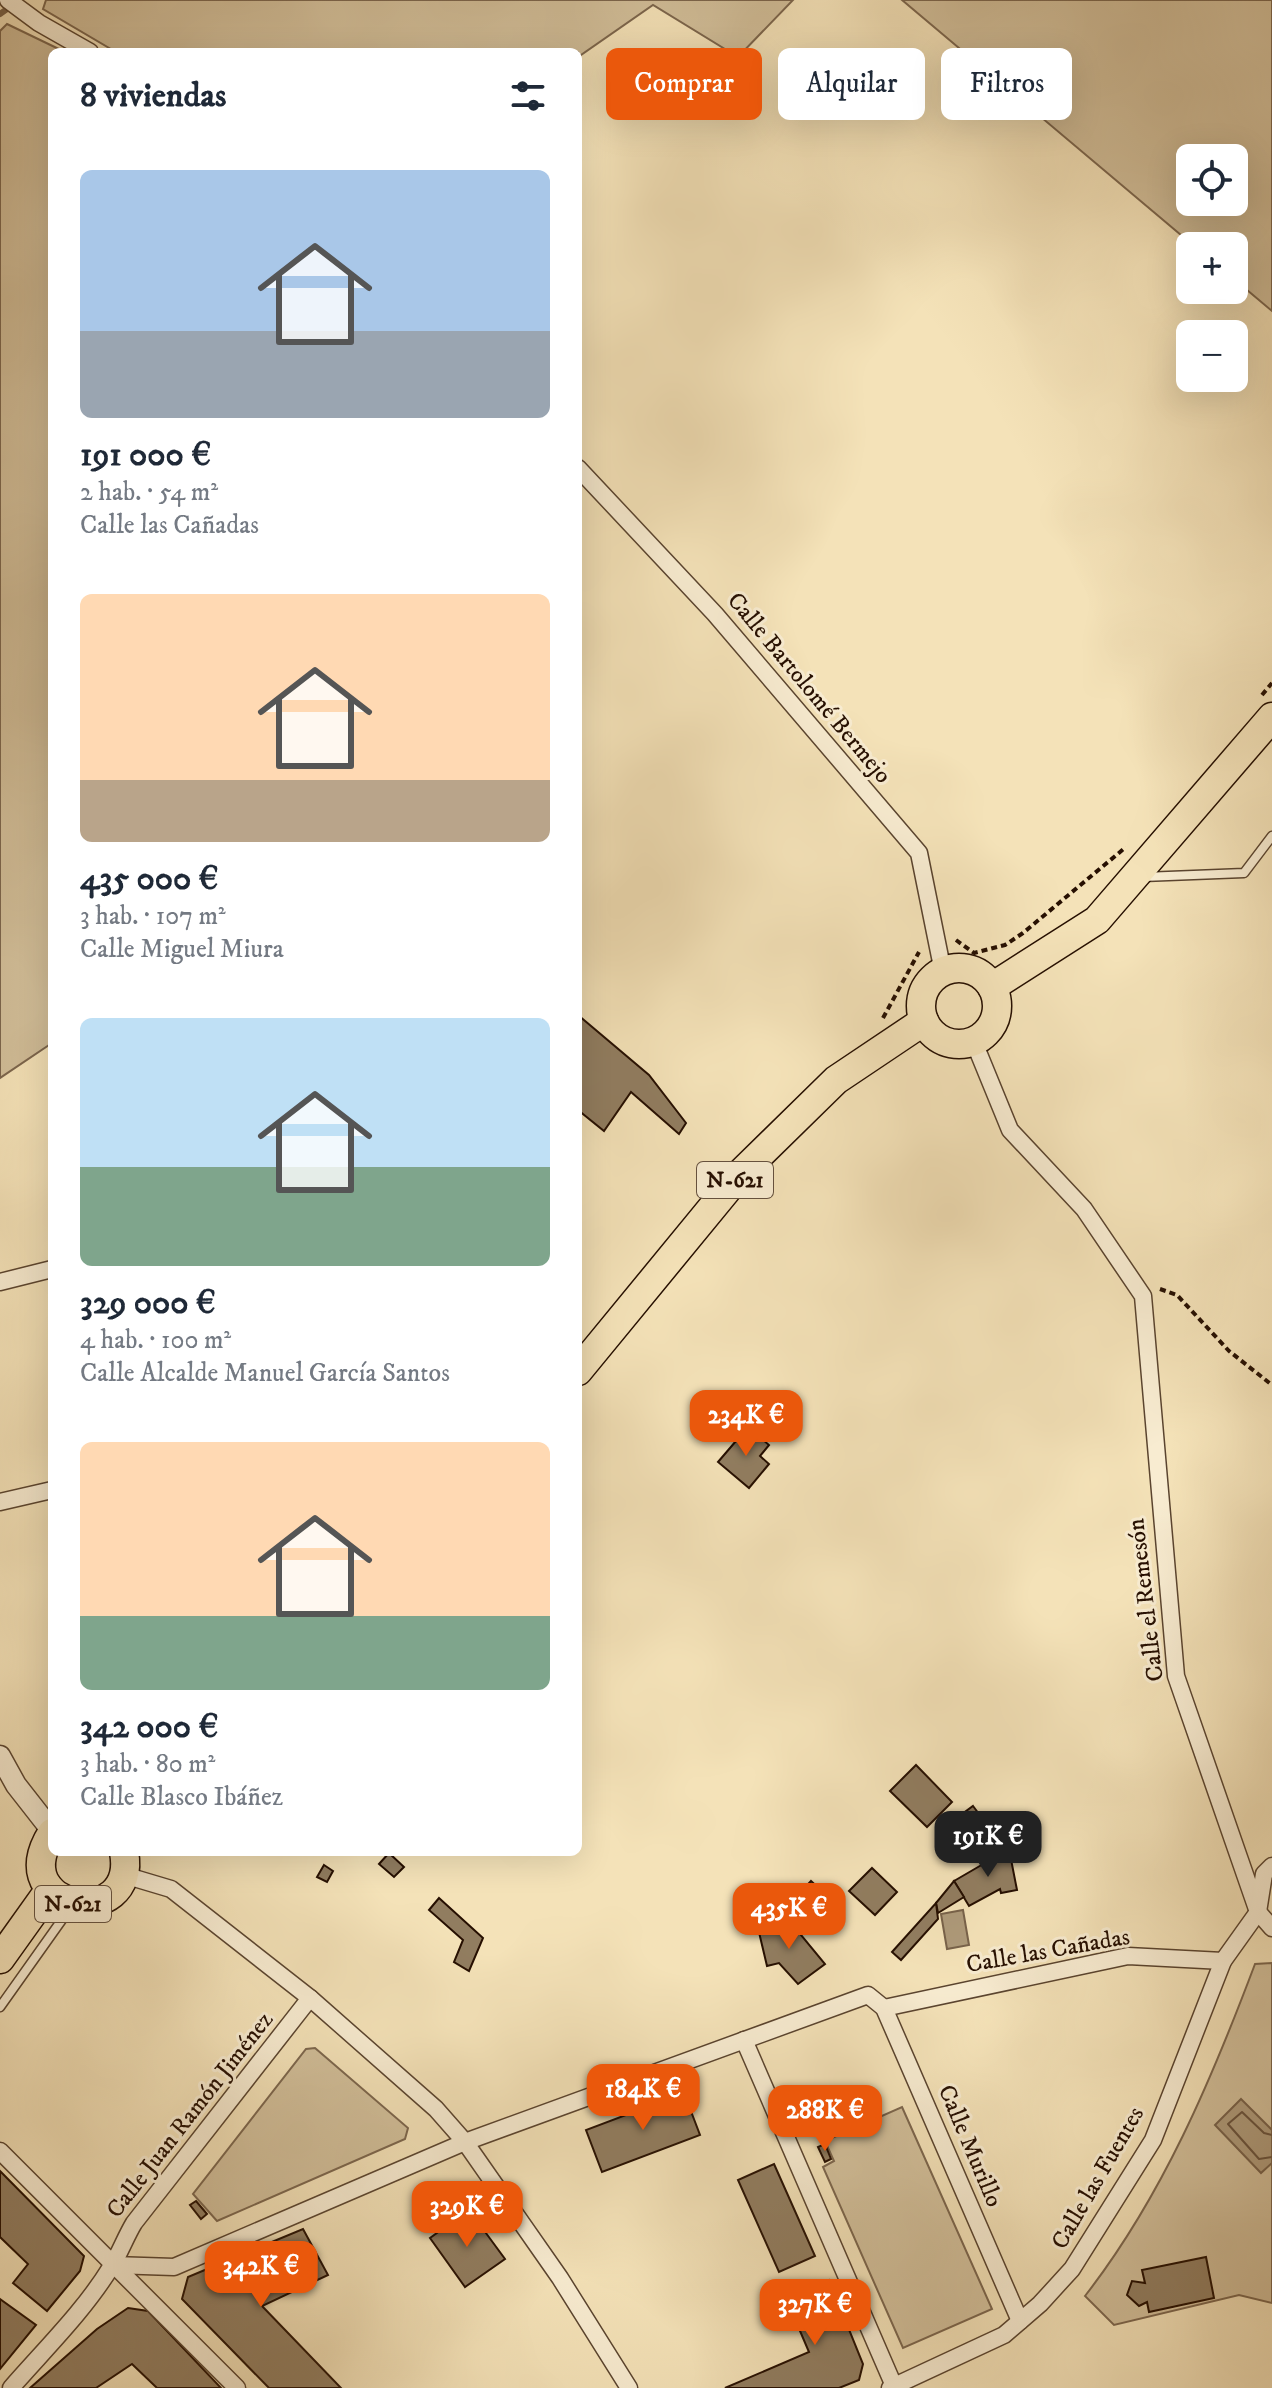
<!DOCTYPE html>
<html lang="es">
<head>
<meta charset="utf-8">
<style>
	:root { --surface:#fff; --page:#f2f2f3; --text:#1f2937; --muted:#747a83; --accent:#ea580c }
	body { margin:0; font-family:"IM FELL DW Pica",serif; background:var(--page); color:var(--text); height:100vh; display:flex; flex-direction:column; font-size:30px; white-space:nowrap }
	* { box-sizing:border-box; margin:0 }
	p { font-size:26px; color:var(--muted) }
	.icon { flex:none; width:44px; height:44px; fill:none; stroke:currentColor; stroke-width:2; stroke-linecap:round; stroke-linejoin:round }
	.map { position:relative; flex:1; overflow:hidden }
	.panel { position:absolute; left:48px; top:48px; width:534px; height:1808px; display:flex; flex-direction:column; background:var(--surface); border-radius:12px; box-shadow:0 8px 32px #0002 }
	.panel>* { flex:none }
	.guide { position:absolute; left:606px; top:48px; width:546px; height:72px; display:flex; gap:16px }
	.tools { position:absolute; left:1176px; top:144px; display:grid; gap:16px }
	.tools a { display:grid; place-items:center; width:72px; height:72px; border-radius:12px; background:var(--surface); box-shadow:0 8px 32px #0002; font-size:40px }
	.price { position:absolute; translate:-50% -68px; padding:0 18px; border-radius:16px; background:var(--accent); color:#fff; font-size:26px; line-height:52px; filter:drop-shadow(0 2px 4px #0008) }
	.price::after { content:''; position:absolute; left:50%; top:48px; width:24px; height:18px; margin-left:-12px; background:inherit; clip-path:polygon(0 0,100% 0,50% 100%) }
	.price.active { background:#222; color:#fff }
	ul { padding:0; list-style:none }
	li { display:grid; align-content:center; gap:16px; height:424px; padding:0 32px }
	li span { display:grid; place-items:center; height:248px; border-radius:12px; color:#555 }
	li>.icon { margin-inline-start:auto }
	span .icon { width:144px; height:144px; fill:#fffc; stroke-width:1 }
	li b { font-size:34px }
	h2 { display:flex; justify-content:space-between; align-items:center; height:96px; padding:0 32px; font-size:34px }
	.pill { padding:0 28px; border-radius:12px; background:var(--surface); box-shadow:0 8px 32px #0002; font-size:28px; line-height:72px }
	.pill.active { background:var(--accent); color:#fff }
	.map>svg:first-child { display:block }
</style>
</head>
<body>
<div class="map">
<svg width="1272" height="2388" viewBox="0 0 1272 2388">
	<rect width="100%" height="100%" fill="#f4e2b8"/>
	<filter id="stains"><feTurbulence type="fractalNoise" baseFrequency=".0025" numOctaves="4"/><feColorMatrix values="0 0 0 0 .2 0 0 0 0 .09 0 0 0 0 .02 0 0 0 .5 -.17"/></filter>
	<radialGradient id="worn" r=".72"><stop offset=".6" stop-color="#630" stop-opacity="0"/><stop offset="1" stop-color="#630" stop-opacity=".3"/></radialGradient>
	<!-- green -->
	<g fill="#d1be99" stroke="#7c664d" stroke-width="2" fill-rule="evenodd">
		<path d="M46,0h747l-55,57 -85,-52 -75,52v-5h-462l-73,-43z"/>
		<path d="M902,0h370v311l-38,-32v-33h-40zM1190,158h44v44h-44z"/>
		<path d="M7,24l58,28h-13v991l-52,35v-1047z"/>
		<path d="M1272,1963v340l-33,-8 -125,30 -29,-29c77,-99 126,-215 170,-332z"/>
		<path d="M315,2048l93,80 -3,11 -188,82 -24,-27 113,-145z"/>
		<path d="M902,2107l90,202 -89,39 -80,-181 11,-6 -9,-20z"/>
	</g>
	<!-- water -->
	<g fill="#ae9a7a" stroke="#78624a" stroke-width="2">
		<path d="M963,1910l6,35 -22,4 -6,-35z"/>
		<path d="M1241,2099l31,31v33l-11,10 -46,-48z"/>
	</g>
	<g fill="none" stroke-linecap="round" stroke-linejoin="round">
		<!-- shore -->
		<path stroke="#6a543e" stroke-width="2" d="M1272,2135l-8,-2 -22,-21 -14,12 31,35 13,-2"/>
		<!-- stream -->
		<path stroke="#78624a" stroke-width="6" d="M0,14l14,-10"/>
	</g>
	<!-- building -->
	<g fill="#917d60" stroke="#260f01" stroke-width="2">
		<path d="M578,1015l71,60 37,48 -7,11 -48,-42 -27,39 -26,-21z"/>
		<path d="M748,1427l21,18 -9,11 9,8 -20,24 -31,-26z"/>
		<path d="M916,1765l36,37 -25,25 -37,-36z"/>
		<path d="M973,1806l21,28 -19,14 -21,-28z"/>
		<path d="M1009,1849l8,41 -16,3 -1,-4 -31,17 -15,-25z"/>
		<path d="M389,1853l15,14 -10,10 -15,-13z"/>
		<path d="M324,1865l9,6 -6,11 -10,-5z"/>
		<path d="M872,1868l25,24 -22,23 -26,-24z"/>
		<path d="M811,1881l15,14 -8,8 10,10 -13,14 -25,-23z"/>
		<path d="M954,1881l10,16 -26,16 -2,-10z"/>
		<path d="M439,1898l44,40 -14,33 -15,-9 9,-22 -34,-30z"/>
		<path d="M936,1903l2,16 -37,41 -9,-8z"/>
		<path d="M790,1921l3,12 4,-3 28,34 -27,20 -19,-21 -12,3 -9,-38z"/>
		<path d="M684,2093l16,42 -98,37 -16,-42z"/>
		<path d="M825,2144l6,15 -6,3 -7,-15z"/>
		<path d="M774,2164l41,92 -36,16 -41,-92z"/>
		<path d="M0,2171l84,85 -4,15 -33,40 -34,-28 15,-19 -28,-27z"/>
		<path d="M196,2201l11,13 -6,5 -11,-14z"/>
		<path d="M469,2210l36,49 -40,28 -35,-49z"/>
		<path d="M303,2229l25,46 -66,31 79,82h-72l-87,-89 6,-22z"/>
		<path d="M1206,2257l8,41 -65,14 -2,-10 -8,4 -12,-11 5,-14 13,2 -3,-13z"/>
		<path d="M829,2280l34,84 -4,16 -20,8h-114l84,-36 -23,-54z"/>
		<path d="M0,2299l36,26 -36,44z"/>
		<path d="M128,2308l20,3 73,77h-64l-25,-24 -36,24h-66l67,-59z"/>
	</g>
	<g fill="none" stroke-linecap="round" stroke-linejoin="round">
		<!-- service casing -->
		<g stroke="#5a442f" stroke-width="11">
			<g id="service">
				<path d="M1143,877l101,-4 28,-37"/>
				<path d="M0,2007l71,-100"/>
			</g>
		</g>
		<!-- minor casing -->
		<g stroke="#5a442f" stroke-width="19">
			<g id="minor">
				<path d="M8,0l31,23 51,29"/>
				<path d="M578,468l137,146 204,239 24,119"/>
				<path d="M974,1042l36,88 74,79 59,87 33,380 82,236 14,16"/>
				<path d="M0,1282l52,-13"/>
				<path d="M0,1502l52,-12"/>
				<path d="M124,1875l47,14 139,109 126,111 29,33 95,136 69,110"/>
				<path d="M884,2008l244,-52 95,5"/>
				<path d="M744,2040l150,346"/>
				<path d="M0,2151l237,237"/>
				<path d="M113,2265l61,2 291,-125 403,-147 16,13 136,313"/>
				<path d="M11,2388c34,-39 73,-77 100,-121 9,-14 14,-29 23,-44l176,-225"/>
				<path d="M890,2388l114,-53 36,-31 32,-35 81,-129 70,-179 35,-49 6,-38 8,-8"/>
			</g>
		</g>
		<!-- tertiary casing -->
		<g stroke="#5a442f" stroke-width="23">
			<path id="tertiary" d="M0,1756l16,29 36,46"/>
		</g>
		<!-- trunk casing -->
		<g stroke="#260f01" stroke-width="31">
			<g id="trunk">
				<circle cx="959" cy="1006" r="38"/>
				<path d="M992,987l105,-67 175,-203"/>
				<path d="M578,1371l161,-196 97,-95 88,-59"/>
				<path d="M52,1833c-50,79 87,99 72,19"/>
				<path d="M0,1959l50,-70"/>
			</g>
		</g>
		<!-- path -->
		<g stroke="#260f01" stroke-width="4" stroke-dasharray="6 4" stroke-linecap="butt">
			<path d="M1262,695l10,-12"/>
			<path d="M956,940l18,13 31,-8 18,-12 103,-86"/>
			<path d="M883,1018l36,-66"/>
			<path d="M1160,1289l17,6 52,56 43,34"/>
		</g>
		<!-- service -->
		<use href="#service" stroke="#f8ecd1" stroke-width="8"/>
		<!-- minor -->
		<use href="#minor" stroke="#f8ecd1" stroke-width="16"/>
		<!-- tertiary -->
		<use href="#tertiary" stroke="#f8ecd1" stroke-width="20"/>
		<!-- trunk -->
		<use href="#trunk" stroke="#f4e2b8" stroke-width="28"/>
	</g>
	<g text-anchor="middle" dominant-baseline="central" stroke-width="6" stroke-linejoin="round" paint-order="stroke">
		<!-- shield labels -->
		<g fill="#f8ecd1" stroke="#65513f" stroke-width="2">
			<rect x="697" y="1162" width="76" height="36" rx="6"/>
			<rect x="35" y="1886" width="76" height="36" rx="6"/>
		</g>
		<g font-size="22" font-weight="bold" fill="#260f01">
			<text x="735" y="1180">N-621</text>
			<text x="73" y="1904">N-621</text>
		</g>
		<!-- street labels -->
		<g font-size="24" fill="#260f01" stroke="#f8ecd1">
			<text transform="translate(809 688) rotate(50)">Calle Bartolomé Bermejo</text>
			<text transform="translate(1146 1600) rotate(-97)">Calle el Remesón</text>
			<text transform="translate(1048 1951) rotate(-10)">Calle las Cañadas</text>
			<text transform="translate(190 2115) rotate(-52)">Calle Juan Ramón Jiménez</text>
			<text transform="translate(970 2146) rotate(67)">Calle Murillo</text>
			<text transform="translate(1098 2178) rotate(-60)">Calle las Fuentes</text>
		</g>
	</g>
	<rect width="100%" height="100%" filter="url(#stains)"/>
	<rect width="100%" height="100%" fill="url(#worn)"/>
</svg>
<div class="tools">
<a><svg class="icon" aria-label="locate" viewBox="0 0 24 24"><circle cx="12" cy="12" r="6"/><path d="M12 2v4M12 18v4M2 12h4M18 12h4"/></svg></a>
<a>+</a>
<a>−</a>
</div>
<b class="price" style="left:746px;top:1458px">234K €</b>
<b class="price active" style="left:988px;top:1879px">191K €</b>
<b class="price" style="left:789px;top:1951px">435K €</b>
<b class="price" style="left:643px;top:2132px">184K €</b>
<b class="price" style="left:825px;top:2153px">288K €</b>
<b class="price" style="left:467px;top:2249px">329K €</b>
<b class="price" style="left:261px;top:2309px">342K €</b>
<b class="price" style="left:815px;top:2347px">327K €</b>
<div class="guide">
<a class="pill active">Comprar</a>
<a class="pill">Alquilar</a>
<a class="pill">Filtros</a>
</div>
<section class="panel">
<h2>8 viviendas<svg class="icon" aria-label="filters" viewBox="0 0 24 24"><path d="M4 7h16M4 17h16"/><circle cx="9" cy="7" r="2"/><circle cx="15" cy="17" r="2"/></svg></h2>
<ul>
<li><span style="background:linear-gradient(#a9c7e8 65%,#9aa5b1 0)"><svg class="icon" aria-label="home" viewBox="0 0 24 24"><path d="M3 11l9-7 9 7M6 9v11h12V9"/></svg></span><div><b>191 000 €</b><p>2 hab. · 54 m²</p><p>Calle las Cañadas</p></div></li>
<li><span style="background:linear-gradient(#ffd9b3 75%,#b9a48a 0)"><svg class="icon" aria-label="home" viewBox="0 0 24 24"><path d="M3 11l9-7 9 7M6 9v11h12V9"/></svg></span><div><b>435 000 €</b><p>3 hab. · 107 m²</p><p>Calle Miguel Miura</p></div></li>
<li><span style="background:linear-gradient(#bfe0f5 60%,#7fa58c 0)"><svg class="icon" aria-label="home" viewBox="0 0 24 24"><path d="M3 11l9-7 9 7M6 9v11h12V9"/></svg></span><div><b>329 000 €</b><p>4 hab. · 100 m²</p><p>Calle Alcalde Manuel García Santos</p></div></li>
<li><span style="background:linear-gradient(#ffd9b3 70%,#7fa58c 0)"><svg class="icon" aria-label="home" viewBox="0 0 24 24"><path d="M3 11l9-7 9 7M6 9v11h12V9"/></svg></span><div><b>342 000 €</b><p>3 hab. · 80 m²</p><p>Calle Blasco Ibáñez</p></div></li>
</ul>
</section>
</div>
</body>
</html>
